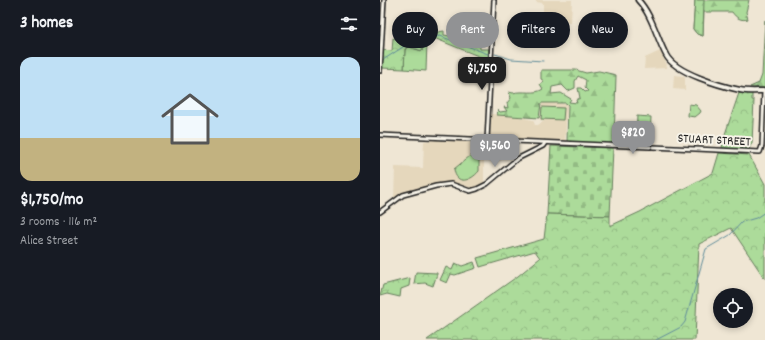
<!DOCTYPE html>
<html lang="en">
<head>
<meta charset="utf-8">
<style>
	:root { --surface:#171b24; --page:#242831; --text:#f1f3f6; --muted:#9ea1a6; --line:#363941; --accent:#919294 }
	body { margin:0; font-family:Dekko,sans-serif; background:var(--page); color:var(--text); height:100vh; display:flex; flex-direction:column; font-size:15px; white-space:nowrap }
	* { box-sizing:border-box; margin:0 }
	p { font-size:13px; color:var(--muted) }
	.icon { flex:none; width:22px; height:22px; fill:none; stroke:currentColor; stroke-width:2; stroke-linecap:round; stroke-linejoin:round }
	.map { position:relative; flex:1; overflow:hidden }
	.side { display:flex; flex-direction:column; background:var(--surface); width:380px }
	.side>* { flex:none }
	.banner { position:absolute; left:12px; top:12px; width:313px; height:36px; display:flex; gap:8px }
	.buttons { position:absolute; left:333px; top:288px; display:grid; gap:8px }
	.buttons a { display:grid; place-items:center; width:40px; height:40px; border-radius:50%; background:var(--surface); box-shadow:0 2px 6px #0003; font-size:20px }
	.price { position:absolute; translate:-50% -34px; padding:0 9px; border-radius:8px; background:var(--accent); color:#fff; font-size:13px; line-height:26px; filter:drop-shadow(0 1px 2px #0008) }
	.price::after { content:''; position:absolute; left:50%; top:24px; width:12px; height:9px; margin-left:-6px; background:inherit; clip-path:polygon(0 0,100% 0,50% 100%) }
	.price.on { background:#222; color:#fff }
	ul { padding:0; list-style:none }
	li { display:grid; align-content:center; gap:8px; height:212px; padding:0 20px }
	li+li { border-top:1px solid var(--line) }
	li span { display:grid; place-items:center; height:124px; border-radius:12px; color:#555 }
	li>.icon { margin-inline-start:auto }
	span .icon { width:72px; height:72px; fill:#fffc; stroke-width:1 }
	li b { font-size:17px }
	h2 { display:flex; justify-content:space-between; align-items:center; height:48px; padding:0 20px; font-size:17px }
	.pill { padding:0 14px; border-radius:18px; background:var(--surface); box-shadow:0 2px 6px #0003; font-size:14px; line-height:36px }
	.pill.on { background:var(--accent); color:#fff }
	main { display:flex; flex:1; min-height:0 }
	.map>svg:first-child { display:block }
</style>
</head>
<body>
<main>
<section class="side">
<h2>3 homes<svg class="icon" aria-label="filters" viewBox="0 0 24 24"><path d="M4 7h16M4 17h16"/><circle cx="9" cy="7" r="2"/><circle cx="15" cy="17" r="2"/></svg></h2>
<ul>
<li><span style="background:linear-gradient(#bfe0f5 65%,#c2b280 0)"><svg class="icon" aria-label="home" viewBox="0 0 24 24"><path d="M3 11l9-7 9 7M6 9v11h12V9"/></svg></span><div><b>$1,750/mo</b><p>3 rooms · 116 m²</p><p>Alice Street</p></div></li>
</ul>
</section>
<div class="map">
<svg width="385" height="340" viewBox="0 0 385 340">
	<defs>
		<pattern id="forest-firs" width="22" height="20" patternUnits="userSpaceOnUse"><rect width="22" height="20" fill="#acdb9a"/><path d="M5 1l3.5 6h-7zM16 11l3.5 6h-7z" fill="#93bb84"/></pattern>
		<pattern id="cemetery-stones" width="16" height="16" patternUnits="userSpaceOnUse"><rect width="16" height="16" fill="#acdb9a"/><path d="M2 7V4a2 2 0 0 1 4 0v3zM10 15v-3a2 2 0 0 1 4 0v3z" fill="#93bb84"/></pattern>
		<pattern id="park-crowns" width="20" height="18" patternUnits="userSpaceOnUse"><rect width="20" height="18" fill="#acdb9a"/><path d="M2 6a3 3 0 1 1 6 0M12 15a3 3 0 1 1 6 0" fill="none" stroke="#93bb84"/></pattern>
	</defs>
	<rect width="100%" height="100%" fill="#efe6d4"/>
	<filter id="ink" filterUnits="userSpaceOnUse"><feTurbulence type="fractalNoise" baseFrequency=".025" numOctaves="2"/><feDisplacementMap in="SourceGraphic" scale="8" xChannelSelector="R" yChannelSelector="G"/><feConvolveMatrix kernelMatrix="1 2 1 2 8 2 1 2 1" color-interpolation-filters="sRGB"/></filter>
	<g filter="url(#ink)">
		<!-- built -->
		<g fill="#e5d7bc">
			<path d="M156,0h36l-1,23 -28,-1v-19l-7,-1z"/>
			<path d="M280,51l7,14 -1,3 -22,1 1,-11z"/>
			<path d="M294,75l10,1 1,2v12l-12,-1z"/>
			<path d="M162,102l25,2 -2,38 -75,-4 1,-24 18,1 24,5 2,5h3l6,-4 -4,-1z"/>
			<path d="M57,140l35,2 -1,8 13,1v32l-12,5 -22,-6 -12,1 -36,10 -8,6 1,-32 28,1 1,-27z"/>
		</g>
		<!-- green -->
		<g fill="#acdb9a" stroke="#647c5b">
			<path d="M43,39l4,2 -1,30 -22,-2 1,-20 4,-2 13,4z"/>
			<path d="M162,107l22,1 -1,12 -22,-1z"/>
			<path d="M90,156h4l5,4v11c-8,10 -23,15 -25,-2z"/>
		</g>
		<!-- forest -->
		<g fill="url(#forest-firs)" stroke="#647c5b" fill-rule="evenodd">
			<path d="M315,0h54l-3,12 2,7c-7,2 -12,-1 -16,-7h-28l-1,24 -6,-2 -4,-5z"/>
			<path d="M385,20v68l-15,-1 9,-4 3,-8z"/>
			<path d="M161,70h35l10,3 13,-2 17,4 -2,67 -2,2 -45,-2 1,-37 -2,-2h-25l-2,15 -42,-3 1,-5 2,2 7,-1 -3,-4 4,1 -1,-5 4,-5 -2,-6 4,1c9,-3 22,2 30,-4l-3,-5 4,-3 -3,-2zM198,76l8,4 -1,8 3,3 -3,1 -4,-4h-3l2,10 -4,2 1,3 -8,-1 2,-3 -10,-6 -10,1 1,-7 10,-2 6,6 7,-3v-7z"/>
		</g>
		<!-- cemetery -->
		<path fill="url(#cemetery-stones)" stroke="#647c5b" d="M171,146l62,2 -3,68 -63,-2z"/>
		<!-- park -->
		<g fill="url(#park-crowns)" stroke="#647c5b">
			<path d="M315,0h9l-1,36 -6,-2 -4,-5z"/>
			<path d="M51,25l1,8 12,-2v4l12,2v4h5v-3h8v8h11v3h9l-1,11 -64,-26 7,-1z"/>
			<path d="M36,36l7,3 -1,12 -13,-4 -4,2 -1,20 -22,-1 1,-18 9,1 1,-13 22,7z"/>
			<path d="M359,93h13v7h2l-2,43 -4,7 -26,-1 1,-9z"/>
			<path d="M309,104l7,1 5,6 -1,2 -5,4 -7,-1z"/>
			<path d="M257,116l14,1 -1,21h-14z"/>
			<path d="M339,153l30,2 16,29v95l-34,-51 -32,16 -4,96h-268l91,-64 22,-18 -5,-7 -55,16 -3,-9 67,-19 3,-25 63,2v10l30,-14 73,-39z"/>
			<path d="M94,262l2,6 -21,7 -4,-1 -4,9 -7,-3 6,-13 6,3 3,-7 7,3z"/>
			<path d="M36,272l21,1v1l-4,12 -8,-3 -11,1z"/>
			<path d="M30,278l-1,8 -8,3 -1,8 -13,-3 -7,2 3,-11z"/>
		</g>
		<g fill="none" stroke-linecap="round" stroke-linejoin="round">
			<!-- stream -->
			<g stroke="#608c9a" stroke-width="1">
				<path d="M53,37l7,-1 48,18"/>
				<path d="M115,54l16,5 32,2"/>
				<path d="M3,60l23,-15 12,2 9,-6"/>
				<path d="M276,340l25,-13 4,-5 21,-73 24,-14 12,-13 14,-4 9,-6"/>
			</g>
			<!-- minor casing -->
			<g stroke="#1c1c1c" stroke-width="6">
				<g id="minor">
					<path d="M0,71l4,-71"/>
					<path d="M0,135l270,12"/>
					<path d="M107,140l7,-140"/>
					<path d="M273,147l107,5 2,-6 2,-55"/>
					<path d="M0,212l23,-17 33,-9 15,-2 19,7 7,-2 10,-5 30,-25 26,-13 2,-3"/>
				</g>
			</g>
			<!-- major casing -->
			<g stroke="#1c1c1c" stroke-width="7">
				<path id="major" d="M258,0c14,15 19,38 28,55 9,18 55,31 74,35 8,2 17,1 25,1"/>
			</g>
			<!-- minor -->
			<use href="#minor" stroke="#f7f3e8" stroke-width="3"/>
			<!-- major -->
			<use href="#major" stroke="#f7f3e8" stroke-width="4"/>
		</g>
	</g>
	<g text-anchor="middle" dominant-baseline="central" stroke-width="4" stroke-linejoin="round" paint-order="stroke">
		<!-- street labels -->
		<g font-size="13" fill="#1c1c1c" stroke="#f7f3e8">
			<text transform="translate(334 141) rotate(3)">STUART STREET</text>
		</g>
	</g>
</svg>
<div class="buttons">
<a><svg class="icon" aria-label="locate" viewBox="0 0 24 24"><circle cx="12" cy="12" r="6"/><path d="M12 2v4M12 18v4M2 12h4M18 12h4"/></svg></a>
</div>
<b class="price on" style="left:102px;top:91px">$1,750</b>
<b class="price" style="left:253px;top:155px">$820</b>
<b class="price" style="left:115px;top:168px">$1,560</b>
<div class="banner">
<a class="pill">Buy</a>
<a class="pill on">Rent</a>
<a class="pill">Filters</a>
<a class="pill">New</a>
</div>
</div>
</main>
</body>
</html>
